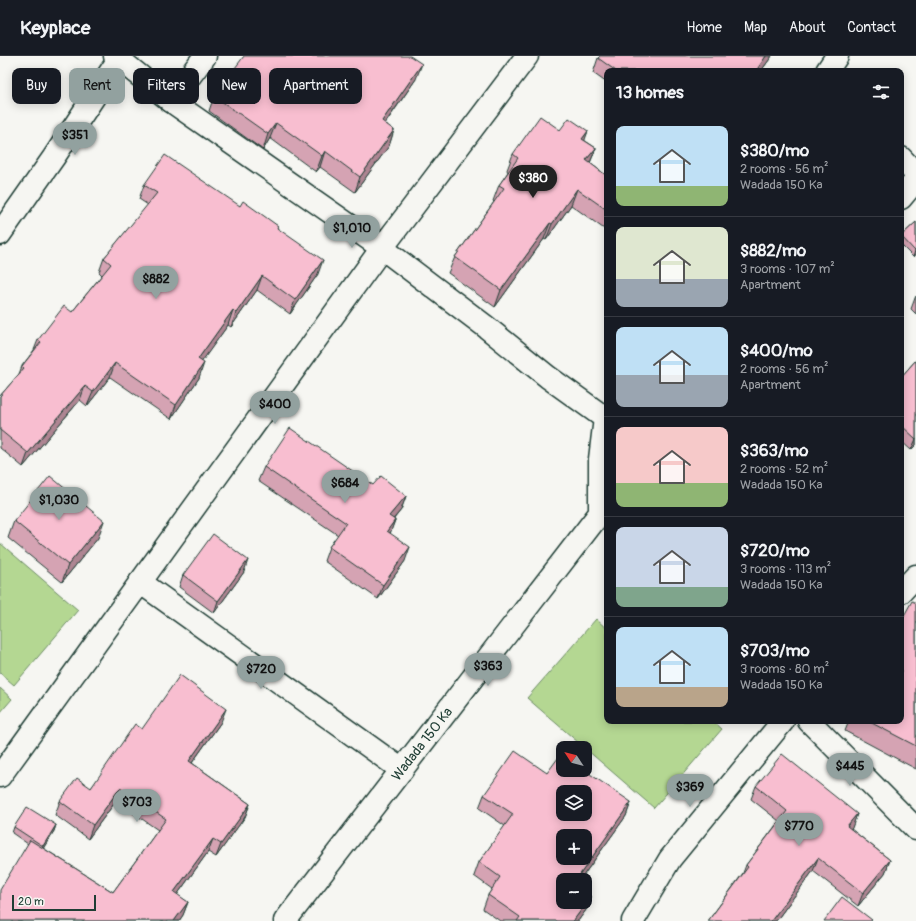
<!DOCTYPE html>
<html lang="en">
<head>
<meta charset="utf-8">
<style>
	:root { --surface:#171b24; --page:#242831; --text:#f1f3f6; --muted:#9ea1a6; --line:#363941; --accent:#92a19f }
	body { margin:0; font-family:Pangolin,sans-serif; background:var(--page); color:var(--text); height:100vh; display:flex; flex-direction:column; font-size:15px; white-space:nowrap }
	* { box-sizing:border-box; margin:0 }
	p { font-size:13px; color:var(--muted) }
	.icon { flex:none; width:22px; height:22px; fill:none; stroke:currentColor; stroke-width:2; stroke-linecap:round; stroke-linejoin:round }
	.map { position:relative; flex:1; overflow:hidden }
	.sheet { position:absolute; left:604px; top:12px; width:300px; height:656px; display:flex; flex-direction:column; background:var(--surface); border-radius:8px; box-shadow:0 2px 10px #0003 }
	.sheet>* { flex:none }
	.banner { position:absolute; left:12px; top:12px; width:380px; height:36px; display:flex; gap:8px }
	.needle { width:26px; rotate:306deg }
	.controls { position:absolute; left:556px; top:685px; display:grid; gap:8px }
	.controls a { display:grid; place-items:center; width:36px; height:36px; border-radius:8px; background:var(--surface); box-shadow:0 2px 10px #0003; font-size:20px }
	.scale { position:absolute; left:12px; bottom:10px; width:84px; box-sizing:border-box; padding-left:4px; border:2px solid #1f3d34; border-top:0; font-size:11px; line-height:14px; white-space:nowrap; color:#1f3d34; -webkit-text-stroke:3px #f6f6f2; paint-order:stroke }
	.price { position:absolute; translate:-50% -34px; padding:0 9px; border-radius:14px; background:var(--accent); color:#111; font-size:13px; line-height:26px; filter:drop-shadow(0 1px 2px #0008) }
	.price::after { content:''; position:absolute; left:50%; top:24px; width:12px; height:9px; margin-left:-6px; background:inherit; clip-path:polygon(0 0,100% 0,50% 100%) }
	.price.current { background:#222; color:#fff }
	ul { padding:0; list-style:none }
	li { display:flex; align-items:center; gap:12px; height:100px; padding:0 12px }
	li+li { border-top:1px solid var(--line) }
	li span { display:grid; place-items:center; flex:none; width:112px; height:80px; border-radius:8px; color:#555 }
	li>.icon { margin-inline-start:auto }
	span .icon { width:48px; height:48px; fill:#fffc; stroke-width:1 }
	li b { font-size:17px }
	h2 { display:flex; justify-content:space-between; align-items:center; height:48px; padding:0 12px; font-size:17px }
	.chip { padding:0 14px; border-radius:8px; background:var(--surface); box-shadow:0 2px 10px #0003; font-size:14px; line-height:36px }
	.chip.current { background:var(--accent); color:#111 }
	header { display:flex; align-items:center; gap:24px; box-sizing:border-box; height:56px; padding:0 20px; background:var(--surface); border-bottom:1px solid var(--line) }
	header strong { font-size:19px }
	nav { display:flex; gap:22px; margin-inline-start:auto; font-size:14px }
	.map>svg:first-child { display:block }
</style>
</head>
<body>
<header>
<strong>Keyplace</strong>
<nav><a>Home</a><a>Map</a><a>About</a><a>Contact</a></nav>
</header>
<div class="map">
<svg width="916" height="865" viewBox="0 0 916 865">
	<rect width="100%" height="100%" fill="#f6f6f2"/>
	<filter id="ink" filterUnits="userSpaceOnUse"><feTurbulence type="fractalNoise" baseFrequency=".025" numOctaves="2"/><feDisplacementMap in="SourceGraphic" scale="8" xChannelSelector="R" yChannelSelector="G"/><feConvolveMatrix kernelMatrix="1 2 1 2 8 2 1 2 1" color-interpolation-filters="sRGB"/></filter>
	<g filter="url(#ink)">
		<!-- pitch -->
		<g fill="#b4d792" stroke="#6a8a63">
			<path d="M0,487l78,67 -64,75 -14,-12z"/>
			<path d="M596,563l11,10v92h106l9,8 -68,79 -127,-110z"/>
			<path d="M0,632l12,11 -12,14z"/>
		</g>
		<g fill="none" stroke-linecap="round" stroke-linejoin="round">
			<!-- minor casing -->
			<g stroke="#1f3d34" stroke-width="25">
				<g id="minor">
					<path d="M115,0l56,45 211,147 103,78 63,51 57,41"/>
					<path d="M171,45l34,-45"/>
					<path d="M901,102l15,16"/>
					<path d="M901,142l15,-18"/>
					<path d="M0,178l54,-77 65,-98"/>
					<path d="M140,526l262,188"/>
					<path d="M901,536l15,-16"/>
					<path d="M809,665l107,108"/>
					<path d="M0,720l382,-528 145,-192"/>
					<path d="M633,865l37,-62 113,-138"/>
				</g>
			</g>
			<!-- tertiary casing -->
			<g stroke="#1f3d34" stroke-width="25">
				<g id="tertiary">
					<path d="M827,15l10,-15"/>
					<path d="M285,865l315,-408v-54l5,-41 2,-4"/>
				</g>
			</g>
			<!-- minor -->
			<use href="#minor" stroke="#f6f6f2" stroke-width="22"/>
			<!-- tertiary -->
			<use href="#tertiary" stroke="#f6f6f2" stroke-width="22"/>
		</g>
		<!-- wall -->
		<g fill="#d5a3b3" stroke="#1f3d34">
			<path d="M772,0l-11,15h-154v12l-14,-10 5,-15z"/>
			<path d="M416,23l-31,45 9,6 -5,16 -34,46 -35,-25 -4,5 -46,-34 -7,12 -54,-39 5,-15z"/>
			<path d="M560,74l28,1 -4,9 12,8 -6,15 17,13v55l-36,-26 -25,35 -2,-1 -49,68 -47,-34 7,-16 39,-55 -1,-1 6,-16 9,-13 -1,-2 6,-16z"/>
			<path d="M144,129l96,21 38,20 -1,2 41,46 -28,40 -33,-24 -26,37 -3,-2 -27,37 -2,16 -28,41 -61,-42 -23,29 -7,-6 -57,67 -23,-19v-52l19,-22 3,-8 12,-16 4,-10 34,-28 30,-37 -3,-3 5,-14 44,-53 -9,-6z"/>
			<path d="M916,166v33l-3,2 -12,-12v-9z"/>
			<path d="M916,240v18l-5,-5 4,-11z"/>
			<path d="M916,304v85l-5,5 -10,-9v-64z"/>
			<path d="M264,411l109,18 33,11 -5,14 -7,9 1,1 -5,13 15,28 -27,38 -54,-38 5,-14 9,-12 -80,-54z"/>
			<path d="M14,465l84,17 -36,44 -54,-44z"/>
			<path d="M244,516l-30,41 -35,-26 4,-12z"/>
			<path d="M916,547v166l-71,-38 4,-10h52z"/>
			<path d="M221,666l-29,41 58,41 -5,13 -29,40 -8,-5 -31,43 11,7 -5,13 -4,6h-179l28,-77 -16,-11 2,-6 42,-2 -2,6 -11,17 70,44 45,-62 -42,-29 -28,38 -33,-24 5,-14 31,-13 51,-59z"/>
			<path d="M547,717l84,29 -5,14 -46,64h-17l23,30 -8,11h-78l-17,-12 5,-14 4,-6 -18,-13 5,-14 26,-36 -26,-18 5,-13z"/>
			<path d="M756,730l101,28 -6,15 39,31 -5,13 -27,33 -45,-35 -37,50h-68l35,-48 3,-8 33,-44 -28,-22z"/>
		</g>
		<!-- shaded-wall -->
		<g fill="#ae8592" stroke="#1f3d34">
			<path d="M766,0h6l-11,15h-5z"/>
			<path d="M422,8l-6,15 -40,57 6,-15z"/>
			<path d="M276,67l-6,15 -7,12 5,-16z"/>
			<path d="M394,74l-5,16 -34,46 5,-15z"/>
			<path d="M588,75l-6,17v-9z"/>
			<path d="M596,92l-7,17 -3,-5z"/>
			<path d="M325,95l-5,16 -4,5 6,-16z"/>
			<path d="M577,133l-6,16 -25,35 6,-16z"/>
			<path d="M550,167l-6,16 -49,68 6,-17z"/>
			<path d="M915,195h1v4l-3,2z"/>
			<path d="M323,204l-5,14 -28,40 5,-14z"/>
			<path d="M262,220l-5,14 -26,37 5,-14z"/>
			<path d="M233,254l-5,15 -35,49 5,-15z"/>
			<path d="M115,307l-5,14 -23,29 6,-14z"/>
			<path d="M204,307l-5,15 -28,41 5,-14z"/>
			<path d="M85,330l-5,14 -57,67 5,-14z"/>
			<path d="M916,382v7l-5,5 5,-11z"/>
			<path d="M406,440l-5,14 -17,20 5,-14z"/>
			<path d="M395,464l-5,14 -3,-3z"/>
			<path d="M104,465l-6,17 -36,44 6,-17z"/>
			<path d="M410,491l-5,14 -27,38 5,-14z"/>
			<path d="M248,504l-4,12 -30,41 4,-12z"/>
			<path d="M226,653l-5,13 -37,52 5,-13z"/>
			<path d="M120,732l-4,13 -28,38 5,-14z"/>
			<path d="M631,746l-5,14 -46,64h-4z"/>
			<path d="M250,748l-5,13 -29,40 5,-13z"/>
			<path d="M857,758l-5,14 -9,11 4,-13z"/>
			<path d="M56,769l-2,6 -13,21 2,-6z"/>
			<path d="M213,783l-5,13 -39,54 5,-14z"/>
			<path d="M818,802l-5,13 -37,50h-5z"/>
			<path d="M890,804l-5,13 -27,33 5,-13z"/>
			<path d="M591,841l-5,13 -8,11h-5z"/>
			<path d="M188,846l-5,13 -4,6h-5z"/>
		</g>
		<!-- building -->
		<g fill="#f8bed0" stroke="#1f3d34" fill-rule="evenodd">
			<path d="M244,0h166l12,8 -40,57 12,9 -34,47 -35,-26 -3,5 -46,-33 -8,11 -54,-38z"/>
			<path d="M600,0h166l-10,15h-140l-18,-13z"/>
			<path d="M540,60l20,14 9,-12 19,13 -6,8 14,9 -10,12 21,16v34l-30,-21 -25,35 -2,-1 -49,67 -46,-33 49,-69 -5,-3 19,-27 -5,-4z"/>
			<path d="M165,99l75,51 3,-5 35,25 -1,2 46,32 -28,40 -33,-24 -26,37 -3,-3 -35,49 6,4 -28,42 -61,-42 -22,29 -8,-6 -57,67 -28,-23v-34l24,-28 -2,-2 19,-24 -3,-2 26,-34 8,6 39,-48 -7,-6 53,-65 -13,-8z"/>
			<path d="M916,166v29h-1l-14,-15z"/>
			<path d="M916,304v79l-15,-14v-48z"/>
			<path d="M290,372l83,57 8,-9 25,20 -17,20 6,4 -8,11 23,16 -27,38 -54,-38 17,-24 -82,-56z"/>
			<path d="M50,420l54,45 -36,44 -54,-44z"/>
			<path d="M213,478l35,26 -30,41 -35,-26z"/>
			<path d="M912,545l4,2v143l-48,-25h33v-100z"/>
			<path d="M180,619l46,34 -37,52 61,43 -29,40 -8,-5 -39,53 14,10 -14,19h-174v-31l30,-50 83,52 53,-73 -46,-31 -27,37 -33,-24 17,-23 14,10 44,-64 7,5z"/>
			<path d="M515,695l32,22 14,-19 2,1v15h21l47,32 -55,78h-13v22h22v-10l6,5 -18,24h-56l3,-4 -32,-22 12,-18 -21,-15 34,-48 -29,-19zM563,736h22v22h-22zM563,780h22v22h-22z"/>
			<path d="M782,698l75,60 -10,12 43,34 -27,33 -45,-35 -47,63h-63l40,-54 -2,-2 41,-54 -31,-25z"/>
			<path d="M27,751l29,18 -13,21 -29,-19z"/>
			<path d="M842,841l30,23 -1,1h-47z"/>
		</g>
	</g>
	<g text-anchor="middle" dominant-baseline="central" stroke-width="4" stroke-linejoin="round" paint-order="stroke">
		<!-- street labels -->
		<g font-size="14" fill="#1f3d34" stroke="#f6f6f2">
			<text transform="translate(422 688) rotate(-52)">Wadada 150 Ka</text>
		</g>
	</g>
</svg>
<div class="controls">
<a><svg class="needle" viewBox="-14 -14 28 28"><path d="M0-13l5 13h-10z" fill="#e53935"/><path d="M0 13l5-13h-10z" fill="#9ea1a6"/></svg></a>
<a><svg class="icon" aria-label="layers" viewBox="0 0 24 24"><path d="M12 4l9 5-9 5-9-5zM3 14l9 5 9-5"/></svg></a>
<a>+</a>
<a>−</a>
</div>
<div class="scale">20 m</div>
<b class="price" style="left:75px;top:100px">$351</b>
<b class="price current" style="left:533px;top:143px">$380</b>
<b class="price" style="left:352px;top:193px">$1,010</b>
<b class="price" style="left:156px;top:244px">$882</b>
<b class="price" style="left:275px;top:369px">$400</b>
<b class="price" style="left:345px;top:448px">$684</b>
<b class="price" style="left:59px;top:465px">$1,030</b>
<b class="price" style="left:488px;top:631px">$363</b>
<b class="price" style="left:261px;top:634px">$720</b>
<b class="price" style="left:850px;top:731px">$445</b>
<b class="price" style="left:690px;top:752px">$369</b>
<b class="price" style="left:137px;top:767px">$703</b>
<b class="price" style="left:799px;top:791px">$770</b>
<div class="banner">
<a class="chip">Buy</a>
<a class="chip current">Rent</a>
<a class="chip">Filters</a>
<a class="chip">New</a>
<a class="chip">Apartment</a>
</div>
<section class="sheet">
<h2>13 homes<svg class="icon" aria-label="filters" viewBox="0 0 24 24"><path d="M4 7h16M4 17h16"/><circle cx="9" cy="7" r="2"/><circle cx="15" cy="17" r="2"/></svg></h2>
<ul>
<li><span style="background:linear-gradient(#bfe0f5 75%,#8fb573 0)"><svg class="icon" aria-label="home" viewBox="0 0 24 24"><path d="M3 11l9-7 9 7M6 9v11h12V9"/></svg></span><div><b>$380/mo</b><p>2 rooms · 56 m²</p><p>Wadada 150 Ka</p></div></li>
<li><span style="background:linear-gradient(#dfe7d0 65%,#9aa5b1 0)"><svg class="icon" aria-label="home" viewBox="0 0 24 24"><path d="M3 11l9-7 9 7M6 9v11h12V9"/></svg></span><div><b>$882/mo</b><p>3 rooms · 107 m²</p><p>Apartment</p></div></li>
<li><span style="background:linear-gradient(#bfe0f5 60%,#9aa5b1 0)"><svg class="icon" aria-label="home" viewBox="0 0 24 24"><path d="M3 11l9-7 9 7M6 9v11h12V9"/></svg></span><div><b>$400/mo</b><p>2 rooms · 56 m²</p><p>Apartment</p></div></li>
<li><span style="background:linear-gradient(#f6c9c9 70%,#8fb573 0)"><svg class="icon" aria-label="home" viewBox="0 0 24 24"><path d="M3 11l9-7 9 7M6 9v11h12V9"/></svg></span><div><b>$363/mo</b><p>2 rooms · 52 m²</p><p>Wadada 150 Ka</p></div></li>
<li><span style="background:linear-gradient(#c9d6e8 75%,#7fa58c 0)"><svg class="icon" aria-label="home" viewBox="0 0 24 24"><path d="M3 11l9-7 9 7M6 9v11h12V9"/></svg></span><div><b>$720/mo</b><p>3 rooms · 113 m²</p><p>Wadada 150 Ka</p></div></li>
<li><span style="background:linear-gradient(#bfe0f5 75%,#b9a48a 0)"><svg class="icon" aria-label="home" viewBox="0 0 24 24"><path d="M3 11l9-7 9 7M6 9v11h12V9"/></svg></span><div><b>$703/mo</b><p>3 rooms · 80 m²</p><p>Wadada 150 Ka</p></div></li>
</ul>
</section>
</div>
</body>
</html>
